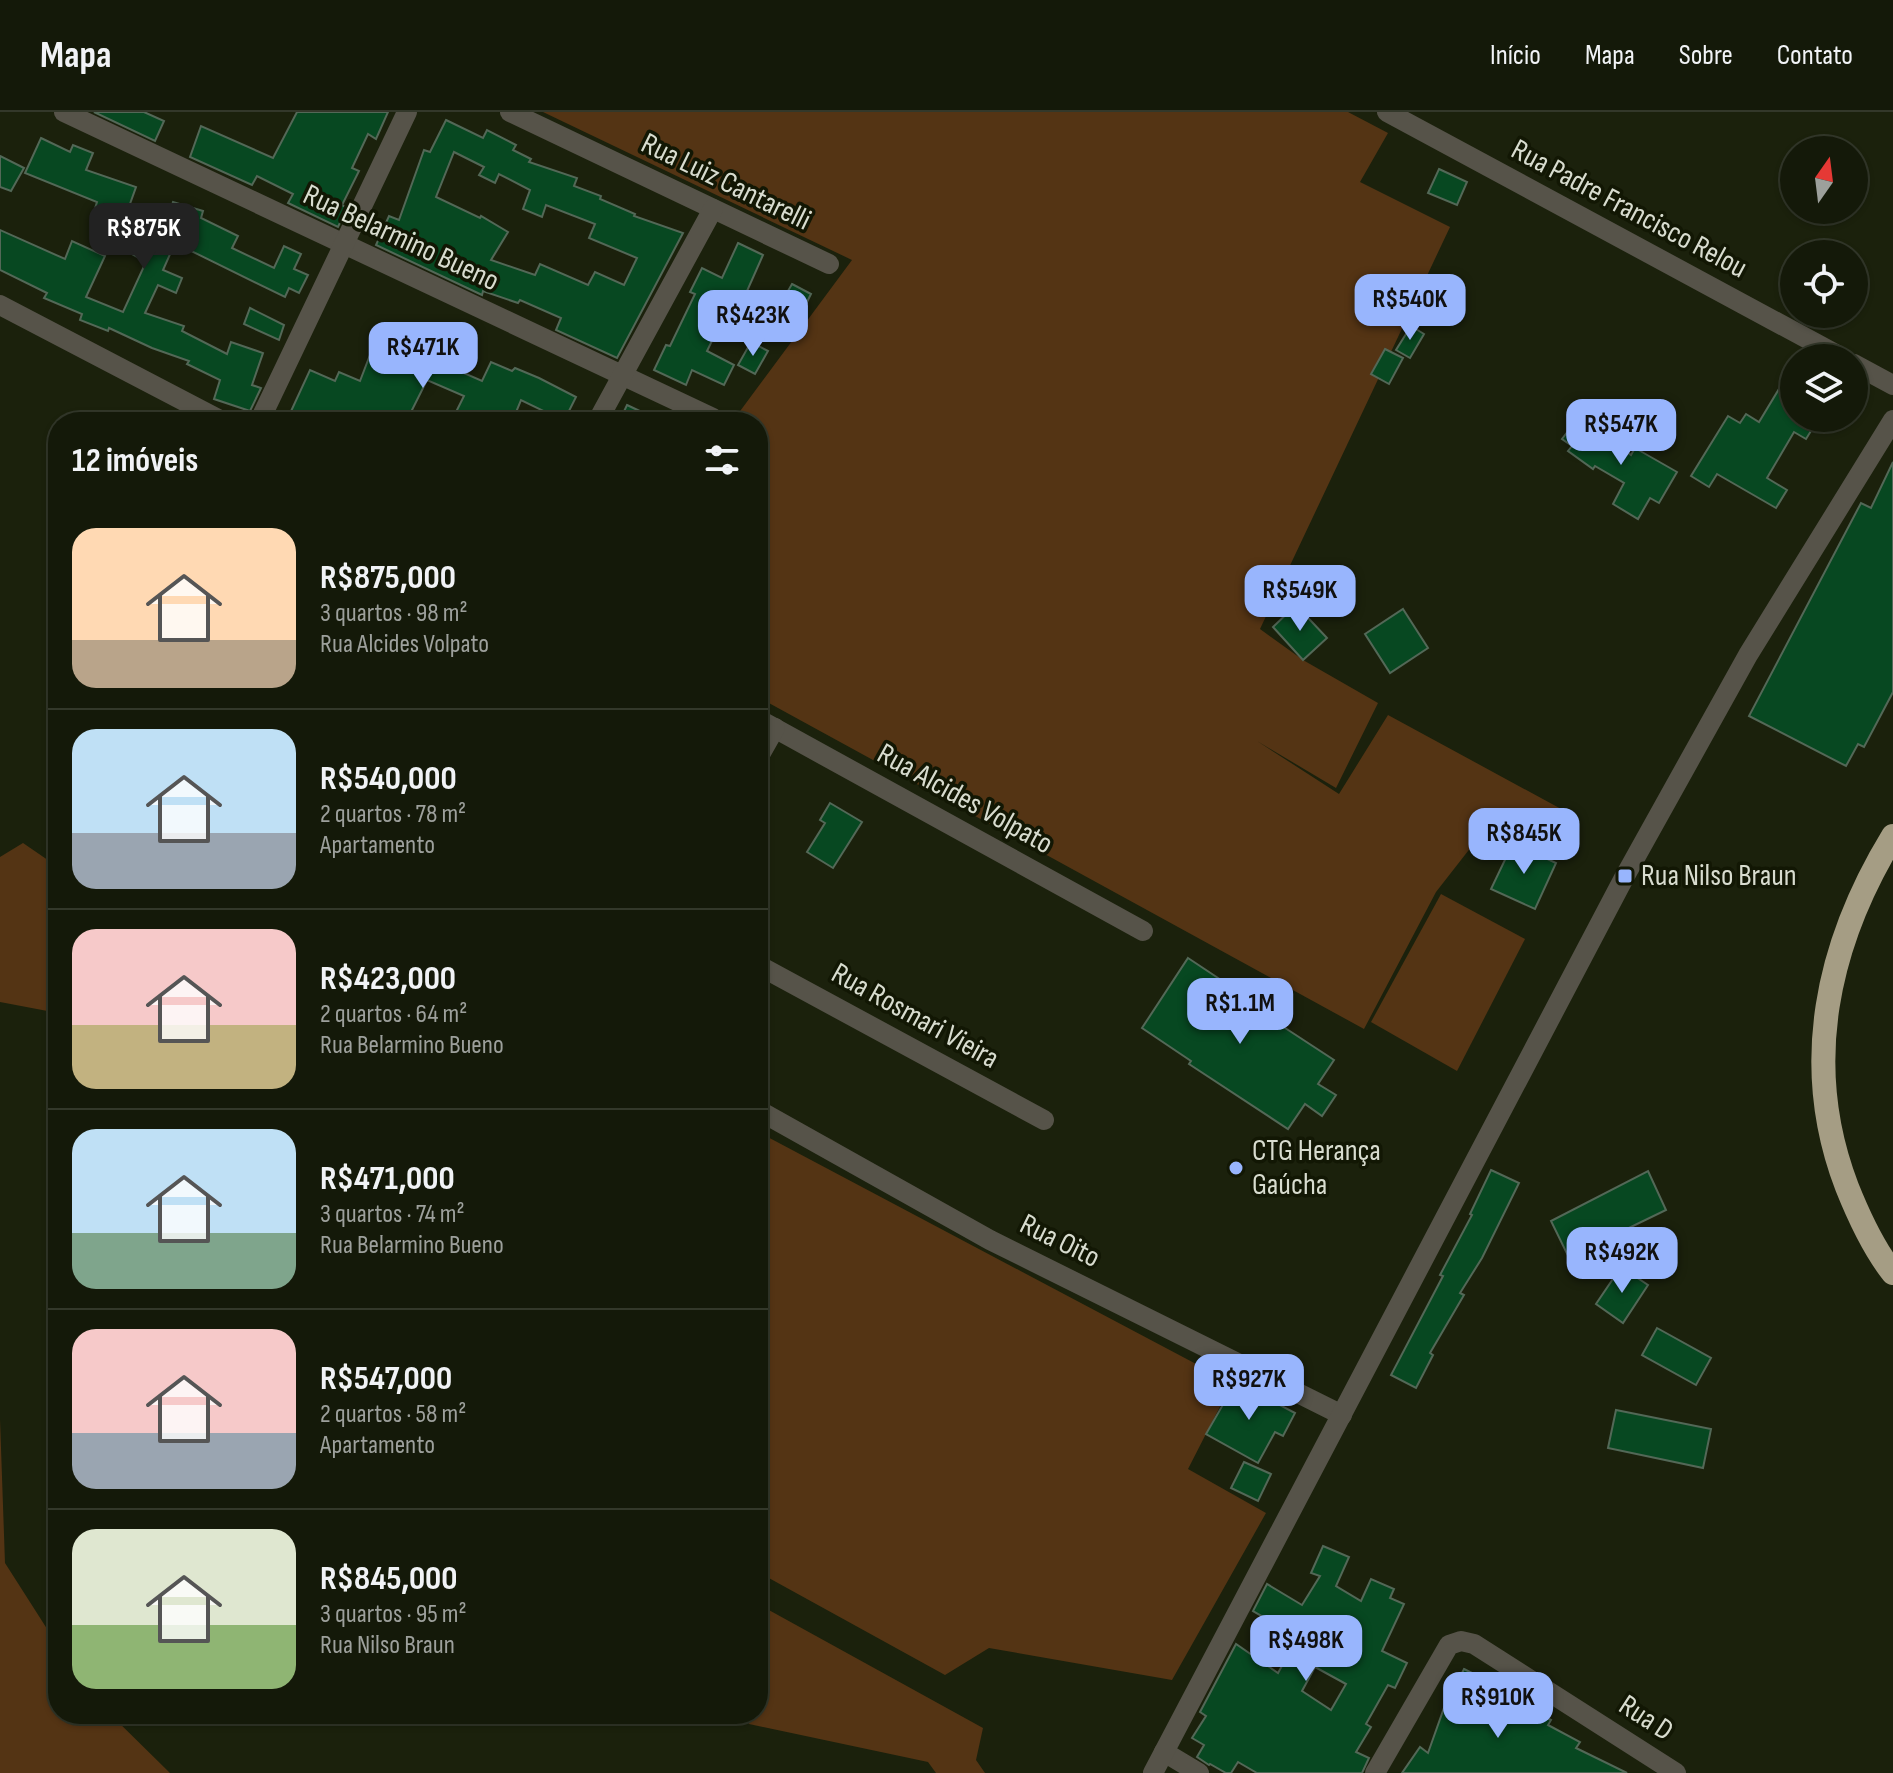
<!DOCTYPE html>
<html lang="pt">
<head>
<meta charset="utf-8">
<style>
	:root { --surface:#141909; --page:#212617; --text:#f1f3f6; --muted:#9da09c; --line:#33382a; --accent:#98b5fd }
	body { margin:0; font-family:"Sofia Sans Condensed",sans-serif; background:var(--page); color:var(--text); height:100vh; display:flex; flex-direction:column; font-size:30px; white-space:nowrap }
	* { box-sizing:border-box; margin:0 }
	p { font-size:26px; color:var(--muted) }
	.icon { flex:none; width:44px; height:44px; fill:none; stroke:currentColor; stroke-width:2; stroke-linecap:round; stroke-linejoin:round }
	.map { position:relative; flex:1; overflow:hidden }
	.sheet { position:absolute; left:48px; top:300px; width:720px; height:1312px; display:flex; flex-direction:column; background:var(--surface); border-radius:32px; box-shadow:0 2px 6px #0004,0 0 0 2px var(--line) }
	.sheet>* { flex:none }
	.needle { width:52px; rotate:14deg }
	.buttons { position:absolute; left:1780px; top:24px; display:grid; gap:16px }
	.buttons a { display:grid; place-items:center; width:88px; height:88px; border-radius:50%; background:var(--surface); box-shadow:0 2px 6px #0004,0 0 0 2px var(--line); font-size:40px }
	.price { position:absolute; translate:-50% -68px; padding:0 18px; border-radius:16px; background:var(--accent); color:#111; font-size:26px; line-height:52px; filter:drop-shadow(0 2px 4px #0008) }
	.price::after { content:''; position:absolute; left:50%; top:48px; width:24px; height:18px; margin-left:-12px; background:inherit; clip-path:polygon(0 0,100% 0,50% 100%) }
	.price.on { background:#222; color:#fff }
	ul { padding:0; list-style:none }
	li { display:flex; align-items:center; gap:24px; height:200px; padding:0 24px }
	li+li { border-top:2px solid var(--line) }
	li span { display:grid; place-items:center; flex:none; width:224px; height:160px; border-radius:24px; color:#555 }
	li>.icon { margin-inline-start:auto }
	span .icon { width:96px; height:96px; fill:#fffc; stroke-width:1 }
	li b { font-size:34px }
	h2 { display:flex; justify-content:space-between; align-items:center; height:96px; padding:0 24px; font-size:34px }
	header { display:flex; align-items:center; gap:48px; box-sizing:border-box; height:112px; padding:0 40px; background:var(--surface); border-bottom:2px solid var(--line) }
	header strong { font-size:38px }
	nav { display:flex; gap:44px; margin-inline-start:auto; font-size:28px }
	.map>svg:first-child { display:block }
</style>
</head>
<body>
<header>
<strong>Mapa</strong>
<nav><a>Início</a><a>Mapa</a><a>Sobre</a><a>Contato</a></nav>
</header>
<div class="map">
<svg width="1893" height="1661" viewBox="0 0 1893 1661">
	<rect width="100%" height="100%" fill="#1b210c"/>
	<!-- green -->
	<g fill="#543414">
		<path d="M543,0h805l40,21 -28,49 90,45 -190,402 43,31 75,43 -42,85 -79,-47 82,53 49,-79 175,95 -77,18 -50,64 -72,137 -606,-332v-275h-26l120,-162z"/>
		<path d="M23,731l35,24v146l-58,-11v-145z"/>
		<path d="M1441,782l84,45 -68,132 -86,-49z"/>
		<path d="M758,1020l474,251 -44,86 78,44 -94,167 -183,-32 -44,27 -187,-103z"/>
		<path d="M0,1307l5,144 53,83v68h52l60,59h-170z"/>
		<path d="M758,1492l225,124 -7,32 9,13h-49l-8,-11 -179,-38 -2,-10h11z"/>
	</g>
	<!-- building -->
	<g fill="#074821" stroke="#536857" stroke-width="2" fill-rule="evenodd">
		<path d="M94,0h50l20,9 -9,20z"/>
		<path d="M297,0h91l-12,27 -8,-5 -16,34 7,3 -17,34 5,3 -9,19 -50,-24 5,-9 -36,-18 -5,9 -62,-28 11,-31 72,32z"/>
		<path d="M446,8l37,18 4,-8 29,15 -3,5 18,9 -2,3 48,16 -3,8 27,10 -1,3 35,15 -1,2 49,17 -66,125 -61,-28 5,-12 -41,-18 -2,3 -35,-12 -1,4 -106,-50 13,-29 10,4 25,-70 6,2zM454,40l30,15 -5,8 16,8 4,-9 31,16 -7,19 19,8 4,-12 49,19 -6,14 48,20 -13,27 -29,-13 -7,13 -48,-21 -5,11 -44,-15 17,-28 -27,-16 -1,2 -44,-21z"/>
		<path d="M41,26l29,14 3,-7 20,8 -7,17 50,17 -10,28 37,21 10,-34 30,9 -2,7 37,18 -6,12 42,20 10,-22 17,8 -7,15 14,6 -9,18 -10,-5 -4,9 -110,-54 -12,27 19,8 -6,15 -18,-8 -13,28 39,13 -2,5 45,23 4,-12 32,11 -11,32 9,3 -11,23 -36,-12 6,-19 -33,-16 2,-3 -37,-13 -43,-20 -1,3 -28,-11 2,-6 -38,-16 3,-5 -47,-23v-40l65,29 7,-18 33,15 -19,41 37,15 23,-50 -32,-18 9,-15 -31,-11 5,-16 -72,-29z"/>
		<path d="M0,44l24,12 -13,23 -11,-4z"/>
		<path d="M1439,57l28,13 -10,23 -29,-12z"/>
		<path d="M738,131l25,12 -31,70 -10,-5 -15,31 27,14 -10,20 -32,-15 -6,15 -32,-15 12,-25 4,1 25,-52 -5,-2 12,-24 20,10z"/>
		<path d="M792,172l19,10 -10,20 -20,-11z"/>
		<path d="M250,196l34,17 -5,15 -35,-16z"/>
		<path d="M1411,214l13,8 -14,24 -14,-8z"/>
		<path d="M422,222l27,13 -8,16 41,18 9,-19 21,9 3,-3 24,10 37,19 -12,24 -43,-21 -9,22h-61l13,-26 -37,-16 -21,42h-120l24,-52 25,11 4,-9 21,9 15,-39 37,14z"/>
		<path d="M751,230l17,9 -13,23 -17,-9z"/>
		<path d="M1385,237l18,9 -14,26 -18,-10z"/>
		<path d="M1794,252v54h25l-13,21 -12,-7 -27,46 20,12 -11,18 -59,-34 -8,13 -18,-11 37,-60 12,7 6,-9 13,8z"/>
		<path d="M627,293l36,17h-44z"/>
		<path d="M1579,305l52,38 4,-7 42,24 -18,31 -9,-5 -12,21 -25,-15 11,-21 -29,-17 -2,3 -25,-18 4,-5 -10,-7z"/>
		<path d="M1893,350v230l-29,55 -6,-3 -12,22 -97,-50 112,-213 10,5z"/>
		<path d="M1296,493l31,33 -24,22 -30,-33z"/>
		<path d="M1403,497l25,39 -38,25 -25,-39z"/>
		<path d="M830,691l32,19 -29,46 -26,-16 18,-29 -5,-3z"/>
		<path d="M1513,731l43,20 -21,46 -44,-20z"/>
		<path d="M1188,846l48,32 -3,4 101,66 -16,24 18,11 -14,21 -17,-12 -17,25 -99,-65 2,-3 -49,-33z"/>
		<path d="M1491,1058l28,13 -37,75 -22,35 4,2 -34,58 3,2 -17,33 -25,-13 52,-99 -3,-1 32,-60 -2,-1z"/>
		<path d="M1648,1059l18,39 -62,30 9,19 -35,17 -27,-55z"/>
		<path d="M1621,1155l27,18 -25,38 -27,-19z"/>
		<path d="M1657,1216l54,30 -15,27 -54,-30z"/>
		<path d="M1236,1270l59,31 -12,23 -8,-4 -17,31 -52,-29z"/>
		<path d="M1616,1298l95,19 -8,39 -95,-20z"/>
		<path d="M1244,1350l27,12 -13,27 -27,-13z"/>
		<path d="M1323,1434l26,11 -13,29 25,15 10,-22 23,10 -4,9 14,6 -22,47 25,12 -12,25 -7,-3 -22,39 5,3 -15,25 13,6 -7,15h-105l-19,-11 -7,11h-5l-16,-9 -1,1 -12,-8 7,-12 -12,-7 14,-22 -6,-4 36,-68 42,29 20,-36 -45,-26 14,-27 35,21 18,-29 -9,-3zM1315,1555l31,17 -15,26 -29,-19z"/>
		<path d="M1464,1557l26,13 -7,14 38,24 7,-12 23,12 -3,5 32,17 -4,6 51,25h-225l18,-26 8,6 16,-45z"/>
	</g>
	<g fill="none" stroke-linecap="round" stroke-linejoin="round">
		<!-- minor -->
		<g stroke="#565349" stroke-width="20">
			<path d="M64,0l649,306"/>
			<path d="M510,0l319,152"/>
			<path d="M1387,0l456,246"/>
			<path d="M0,193l224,117"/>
			<path d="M1854,252l39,21"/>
			<path d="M259,310l148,-310"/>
			<path d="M597,310l116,-213"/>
			<path d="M758,607l385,212"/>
			<path d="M758,646l17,-30"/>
			<path d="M758,853l286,155"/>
			<path d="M758,998l232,130 352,175"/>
			<path d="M1164,1640l35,21"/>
			<path d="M1153,1661l472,-897 123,-221 145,-235"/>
			<path d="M1375,1661l74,-128 12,-4 13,3 202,129"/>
		</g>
		<!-- highway -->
		<path stroke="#a59d84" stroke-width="24" d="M1893,724c-66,108 -93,229 -46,351 12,30 26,61 46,86"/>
	</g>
	<!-- markers -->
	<g fill="#98b5fd" stroke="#121704" stroke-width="3">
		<rect x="1617" y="756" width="16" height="16" rx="4"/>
		<circle cx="1236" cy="1056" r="8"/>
	</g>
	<g text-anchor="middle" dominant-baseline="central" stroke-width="7" stroke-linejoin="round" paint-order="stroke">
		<!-- street labels -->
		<g font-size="30" fill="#d8dccf" stroke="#121704">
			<text transform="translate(726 70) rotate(26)">Rua Luiz Cantarelli</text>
			<text transform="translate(1629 97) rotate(28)">Rua Padre Francisco Relou</text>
			<text transform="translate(401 126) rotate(25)">Rua Belarmino Bueno</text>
			<text transform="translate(965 687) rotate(29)">Rua Alcides Volpato</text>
			<text transform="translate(915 904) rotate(29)">Rua Rosmari Vieira</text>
			<text transform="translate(1060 1129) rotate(26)">Rua Oito</text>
			<text transform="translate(1646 1606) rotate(33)">Rua D</text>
		</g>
		<!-- poi labels -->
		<g font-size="30" fill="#d8dccf" stroke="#121704" text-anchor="start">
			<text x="1641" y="764">Rua Nilso Braun</text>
			<text x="1252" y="1039">CTG Herança<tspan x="1252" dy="34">Gaúcha</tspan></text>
		</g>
	</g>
</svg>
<div class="buttons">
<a><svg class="needle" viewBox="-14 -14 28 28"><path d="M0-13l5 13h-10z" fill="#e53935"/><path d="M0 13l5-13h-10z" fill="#9da09c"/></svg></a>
<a><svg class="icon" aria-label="locate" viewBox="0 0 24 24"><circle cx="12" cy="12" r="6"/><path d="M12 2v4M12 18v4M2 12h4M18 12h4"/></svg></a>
<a><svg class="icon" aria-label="layers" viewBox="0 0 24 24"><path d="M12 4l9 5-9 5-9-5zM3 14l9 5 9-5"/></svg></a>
</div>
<b class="price on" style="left:144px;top:159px">R$875K</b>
<b class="price" style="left:1410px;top:230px">R$540K</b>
<b class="price" style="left:753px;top:246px">R$423K</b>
<b class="price" style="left:423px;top:278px">R$471K</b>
<b class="price" style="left:1621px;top:355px">R$547K</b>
<b class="price" style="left:1300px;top:521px">R$549K</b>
<b class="price" style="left:1524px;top:764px">R$845K</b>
<b class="price" style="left:1240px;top:934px">R$1.1M</b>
<b class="price" style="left:1622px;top:1183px">R$492K</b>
<b class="price" style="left:1249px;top:1310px">R$927K</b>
<b class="price" style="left:1306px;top:1571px">R$498K</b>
<b class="price" style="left:1498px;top:1628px">R$910K</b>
<section class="sheet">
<h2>12 imóveis<svg class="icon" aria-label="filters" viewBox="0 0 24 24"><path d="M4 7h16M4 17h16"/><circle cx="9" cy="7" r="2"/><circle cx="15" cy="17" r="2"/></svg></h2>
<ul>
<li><span style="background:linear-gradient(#ffd9b3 70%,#b9a48a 0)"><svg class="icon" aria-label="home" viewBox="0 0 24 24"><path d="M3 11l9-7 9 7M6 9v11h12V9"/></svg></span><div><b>R$875,000</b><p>3 quartos · 98 m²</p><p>Rua Alcides Volpato</p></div></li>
<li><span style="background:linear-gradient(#bfe0f5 65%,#9aa5b1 0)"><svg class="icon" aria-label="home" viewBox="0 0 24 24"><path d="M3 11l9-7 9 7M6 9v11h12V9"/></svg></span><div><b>R$540,000</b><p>2 quartos · 78 m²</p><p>Apartamento</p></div></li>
<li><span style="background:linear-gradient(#f6c9c9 60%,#c2b280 0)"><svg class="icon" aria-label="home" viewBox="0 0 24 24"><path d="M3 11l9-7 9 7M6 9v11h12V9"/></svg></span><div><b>R$423,000</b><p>2 quartos · 64 m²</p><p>Rua Belarmino Bueno</p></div></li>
<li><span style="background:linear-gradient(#bfe0f5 65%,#7fa58c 0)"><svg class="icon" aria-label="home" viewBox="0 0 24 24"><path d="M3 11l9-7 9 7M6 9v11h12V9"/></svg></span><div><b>R$471,000</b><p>3 quartos · 74 m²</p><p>Rua Belarmino Bueno</p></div></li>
<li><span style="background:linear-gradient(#f6c9c9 65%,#9aa5b1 0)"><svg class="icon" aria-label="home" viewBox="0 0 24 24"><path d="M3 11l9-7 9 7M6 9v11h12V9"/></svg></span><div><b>R$547,000</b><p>2 quartos · 58 m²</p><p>Apartamento</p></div></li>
<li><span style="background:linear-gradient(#dfe7d0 60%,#8fb573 0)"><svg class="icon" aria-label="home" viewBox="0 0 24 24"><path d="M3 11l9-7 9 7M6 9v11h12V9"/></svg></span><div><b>R$845,000</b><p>3 quartos · 95 m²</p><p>Rua Nilso Braun</p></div></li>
</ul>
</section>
</div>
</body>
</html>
